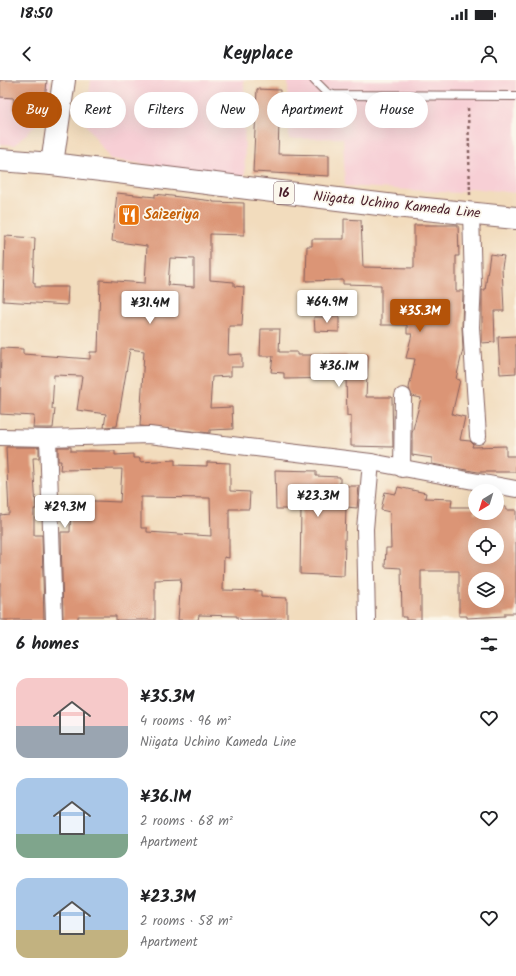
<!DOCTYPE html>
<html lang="en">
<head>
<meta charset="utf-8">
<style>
	:root { --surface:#fff; --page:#f6f6f6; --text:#202124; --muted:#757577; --accent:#b45309 }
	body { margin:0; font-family:Kalam,sans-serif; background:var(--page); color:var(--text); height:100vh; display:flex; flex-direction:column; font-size:15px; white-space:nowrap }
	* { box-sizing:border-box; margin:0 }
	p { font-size:13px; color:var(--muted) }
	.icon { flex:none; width:22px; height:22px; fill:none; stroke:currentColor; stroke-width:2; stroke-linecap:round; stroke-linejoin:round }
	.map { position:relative; height:540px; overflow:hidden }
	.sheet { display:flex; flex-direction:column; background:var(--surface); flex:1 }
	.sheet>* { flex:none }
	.hud { position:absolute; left:12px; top:12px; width:492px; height:36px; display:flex; gap:8px }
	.needle { width:26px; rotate:218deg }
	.fabs { position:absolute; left:468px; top:404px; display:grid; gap:8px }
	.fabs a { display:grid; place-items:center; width:36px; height:36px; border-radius:50%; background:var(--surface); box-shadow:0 4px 16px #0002; font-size:20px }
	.price { position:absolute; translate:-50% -34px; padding:0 9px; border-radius:4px; background:#fff; color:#222; font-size:13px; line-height:26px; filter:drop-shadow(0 1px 2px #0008) }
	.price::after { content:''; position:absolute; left:50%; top:24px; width:12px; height:9px; margin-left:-6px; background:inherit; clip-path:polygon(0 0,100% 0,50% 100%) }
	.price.active { background:var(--accent); color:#fff }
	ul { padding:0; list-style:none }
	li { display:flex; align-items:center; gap:12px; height:100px; padding:0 16px }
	li span { display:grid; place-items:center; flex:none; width:112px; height:80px; border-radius:12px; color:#555 }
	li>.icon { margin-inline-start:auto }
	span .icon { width:48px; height:48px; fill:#fffc; stroke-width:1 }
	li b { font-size:17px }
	h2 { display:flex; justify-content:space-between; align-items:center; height:48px; padding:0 16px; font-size:17px }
	.tag { padding:0 14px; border-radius:18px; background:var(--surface); box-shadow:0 4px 16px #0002; font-size:14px; line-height:36px }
	.tag.active { background:var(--accent); color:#fff }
	.status { display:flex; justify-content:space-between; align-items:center; height:28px; padding:0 20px; background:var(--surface); direction:ltr }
	.status svg { height:11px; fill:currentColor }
	header { display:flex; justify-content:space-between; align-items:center; height:52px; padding:0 16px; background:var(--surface); font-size:18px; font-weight:600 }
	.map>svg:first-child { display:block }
</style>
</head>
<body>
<div class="status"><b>18:50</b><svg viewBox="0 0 49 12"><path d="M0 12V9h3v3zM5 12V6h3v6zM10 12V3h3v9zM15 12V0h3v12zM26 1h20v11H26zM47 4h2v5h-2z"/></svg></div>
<header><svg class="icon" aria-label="back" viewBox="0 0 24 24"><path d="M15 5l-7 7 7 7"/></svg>Keyplace<svg class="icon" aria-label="person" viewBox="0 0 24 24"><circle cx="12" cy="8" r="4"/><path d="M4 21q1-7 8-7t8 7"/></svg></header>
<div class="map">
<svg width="516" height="540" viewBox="0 0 516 540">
	<rect width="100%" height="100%" fill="#fbf7ec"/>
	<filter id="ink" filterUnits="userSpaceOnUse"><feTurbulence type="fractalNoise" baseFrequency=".025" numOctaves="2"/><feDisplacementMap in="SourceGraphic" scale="8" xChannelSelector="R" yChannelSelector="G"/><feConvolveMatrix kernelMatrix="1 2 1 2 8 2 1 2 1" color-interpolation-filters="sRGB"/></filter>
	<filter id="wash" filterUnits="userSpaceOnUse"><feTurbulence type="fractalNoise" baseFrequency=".012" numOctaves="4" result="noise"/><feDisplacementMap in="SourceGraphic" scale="16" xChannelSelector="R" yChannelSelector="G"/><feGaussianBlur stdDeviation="0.9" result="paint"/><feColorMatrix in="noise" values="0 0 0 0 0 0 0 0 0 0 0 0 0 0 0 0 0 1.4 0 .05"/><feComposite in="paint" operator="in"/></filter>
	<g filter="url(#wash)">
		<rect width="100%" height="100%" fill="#f2dcbd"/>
		<!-- built -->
		<g fill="#f7cfd5">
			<path d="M0,0h51l-5,35 -31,30 -15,-1z"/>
			<path d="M91,0h153l1,100 -135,-21 -25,-36z"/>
			<path d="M288,0h228v113l-44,-5 -14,5 -113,-7 -2,-48 -54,1z"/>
		</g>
		<g id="blocks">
			<!-- building -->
			<g fill="#db9576" fill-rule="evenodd">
				<path d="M0,0h47l-3,33 -31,-3 1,-12 -14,-1z"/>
				<path d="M257,9l23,1 -2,64 51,1v21l-76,-4z"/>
				<path d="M117,113l38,4v-3l58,7v1l31,1v32l-34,-1v46l24,2v4l10,1 -2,39h-13l-1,29 14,-1v13h-11v9l-19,1 -2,31 22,-1 1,22 -23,1v3l-70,-7 4,-75 -14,-2 -13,77 -13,1 2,-13 -29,-4 5,-34 -28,-1 -2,34h3l-2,19h-20l1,-12 -34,-2 1,-66 22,1v5l67,5v-7h8l2,-72 45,3 2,-37 -35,-5zM170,178l24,1v28l-26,-2z"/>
				<path d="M344,139l17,1 2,47 51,1v-43h44l1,31h-3v35h7l-1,36 1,22 -7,30 4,1 -8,34 13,3 -5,23 10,1 3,3 -1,3 34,-1v10h10v16h-38l-46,-8v-6l-20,-3v-22l9,-35 -9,-2 -3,-8 6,-29 -9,-1 6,-24h-5v-9h-26v-40l-38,-1v-4l-37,1 1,-35h5v-7h32z"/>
				<path d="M5,156l30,2 -2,44 2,1v4h33l-1,18 -64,-4z"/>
				<path d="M490,174l14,2 -2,11 2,44h-10l1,31 -13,1v-53h3z"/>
				<path d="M314,237h25v15l-24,-1z"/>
				<path d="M261,249h19l-1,23h18v3h71l-2,42h26l1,50 -42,-1v-31l-4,1 -1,-38 -62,1v-6l-13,-1 2,-16h-13z"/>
				<path d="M516,256v37l-16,1 -2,-37z"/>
				<path d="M6,367h33v11h-6l3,51h-2v26h8l2,85h-44v-105l9,-1z"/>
				<path d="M58,367h13v4h44v4l18,-1v4h7v4l35,-2v5l32,1v-4l23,1v28l20,1 -1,17h-20v49l-5,-1 -1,33 38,1v6l26,1v21l-44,1 -6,-2v-2l-38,-1 -1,5h-20l3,-41 -26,1v40h-39v-4h-38v4h-15l-2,-88h9l1,-32 49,2 2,-33 -62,1 1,-9h-3zM141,417l69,1 1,38 -64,-4v-4h-6z"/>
				<path d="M275,390l41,1v5l24,1v9h19l-2,22 -11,-1 -2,69 -44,-2 1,-65h-25z"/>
				<path d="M398,407l28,6 -1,5 27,1 -1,8h24v6h22v-6h9v3h10v103h-11v3l-38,2v-2h-8v-45h-38v49h-15v-3h-4l-1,-49 -16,-1 1,-19h5l-1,-36 -9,-2 4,-18 11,2zM475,455h22v22h-22zM475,499h22v22h-22z"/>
			</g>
		</g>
	</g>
	<g filter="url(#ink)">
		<use href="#blocks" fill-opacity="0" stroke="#85615e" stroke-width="1"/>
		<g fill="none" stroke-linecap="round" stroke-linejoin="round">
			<!-- lane casing -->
			<g stroke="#85615e" stroke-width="10">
				<path id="lane" d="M314,0l13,13 7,2 182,1"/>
			</g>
			<!-- street casing -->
			<g stroke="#85615e" stroke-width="18">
				<g id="street">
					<path d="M471,133l2,70 -2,44 7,109"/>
					<path d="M0,357l48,1 101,-3 222,27 145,27"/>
					<path d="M48,358l6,182"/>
					<path d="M402,389l1,-73"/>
					<path d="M367,540l-2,-91 6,-67"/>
				</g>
			</g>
			<!-- secondary casing -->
			<g stroke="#85615e" stroke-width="24">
				<path id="secondary" d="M0,80l52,4"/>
			</g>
			<!-- primary casing -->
			<g stroke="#85615e" stroke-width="24">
				<path id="primary" d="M64,0l-12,84 343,42 121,12"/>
			</g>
			<!-- path -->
			<path stroke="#85615e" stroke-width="2.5" stroke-dasharray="3 3" stroke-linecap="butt" d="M468,28l2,87"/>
			<!-- lane -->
			<use href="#lane" stroke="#fff" stroke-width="8"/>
			<!-- street -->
			<use href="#street" stroke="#fff" stroke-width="16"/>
			<!-- secondary -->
			<use href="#secondary" stroke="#fff" stroke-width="22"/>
			<!-- primary -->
			<use href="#primary" stroke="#fff" stroke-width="22"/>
		</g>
	</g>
	<!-- icons -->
	<defs>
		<g id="restaurant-square" transform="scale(1.15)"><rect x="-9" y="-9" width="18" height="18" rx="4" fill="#e8710a" stroke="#fbf7ec"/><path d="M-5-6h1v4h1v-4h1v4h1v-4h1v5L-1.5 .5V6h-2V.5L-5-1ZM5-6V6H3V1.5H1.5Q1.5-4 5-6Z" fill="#fff"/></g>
	</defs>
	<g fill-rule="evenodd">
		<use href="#restaurant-square" x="129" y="135"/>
	</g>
	<g text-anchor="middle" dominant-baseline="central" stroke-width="3.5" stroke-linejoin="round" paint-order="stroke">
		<!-- shield labels -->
		<rect fill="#fbf7ec" stroke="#7f6065" stroke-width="1" x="274" y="102" width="20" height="22" rx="3"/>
		<g font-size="13" font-weight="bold" fill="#4a1f2b">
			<text x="284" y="113">16</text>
		</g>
		<!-- street labels -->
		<g font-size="14" fill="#4a1f2b" stroke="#fbf7ec">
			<text transform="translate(397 125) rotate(6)">Niigata Uchino Kameda Line</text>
		</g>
		<!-- food labels -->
		<g font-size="14" font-weight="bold" fill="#c56008" stroke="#fbf7ec" text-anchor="start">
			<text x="144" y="135">Saizeriya</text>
		</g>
	</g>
</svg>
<div class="fabs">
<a><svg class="needle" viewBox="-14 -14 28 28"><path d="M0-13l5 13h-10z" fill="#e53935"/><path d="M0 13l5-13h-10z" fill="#757577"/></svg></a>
<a><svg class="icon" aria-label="locate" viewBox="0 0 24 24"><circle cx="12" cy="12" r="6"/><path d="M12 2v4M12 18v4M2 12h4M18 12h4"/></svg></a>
<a><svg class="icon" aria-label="layers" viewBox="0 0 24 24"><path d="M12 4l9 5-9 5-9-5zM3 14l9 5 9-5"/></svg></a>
</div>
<b class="price" style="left:327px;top:244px">¥64.9M</b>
<b class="price" style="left:150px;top:245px">¥31.4M</b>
<b class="price active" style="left:420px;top:253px">¥35.3M</b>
<b class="price" style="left:339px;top:308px">¥36.1M</b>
<b class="price" style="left:318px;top:438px">¥23.3M</b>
<b class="price" style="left:65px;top:449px">¥29.3M</b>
<div class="hud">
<a class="tag active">Buy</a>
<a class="tag">Rent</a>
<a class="tag">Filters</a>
<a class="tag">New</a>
<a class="tag">Apartment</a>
<a class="tag">House</a>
</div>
</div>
<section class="sheet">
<h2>6 homes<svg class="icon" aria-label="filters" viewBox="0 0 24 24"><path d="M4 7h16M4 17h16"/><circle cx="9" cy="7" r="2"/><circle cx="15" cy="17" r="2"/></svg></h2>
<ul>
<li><span style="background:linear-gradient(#f6c9c9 60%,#9aa5b1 0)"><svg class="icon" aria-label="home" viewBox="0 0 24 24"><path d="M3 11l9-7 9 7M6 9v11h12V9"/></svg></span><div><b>¥35.3M</b><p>4 rooms · 96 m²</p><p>Niigata Uchino Kameda Line</p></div><svg class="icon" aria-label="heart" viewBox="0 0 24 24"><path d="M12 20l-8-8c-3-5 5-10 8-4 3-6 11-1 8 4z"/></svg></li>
<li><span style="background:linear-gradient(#a9c7e8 70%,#7fa58c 0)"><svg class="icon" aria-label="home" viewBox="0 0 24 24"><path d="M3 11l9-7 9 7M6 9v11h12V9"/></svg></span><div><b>¥36.1M</b><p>2 rooms · 68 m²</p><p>Apartment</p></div><svg class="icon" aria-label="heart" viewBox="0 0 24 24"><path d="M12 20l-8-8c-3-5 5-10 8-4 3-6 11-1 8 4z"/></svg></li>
<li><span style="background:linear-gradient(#a9c7e8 65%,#c2b280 0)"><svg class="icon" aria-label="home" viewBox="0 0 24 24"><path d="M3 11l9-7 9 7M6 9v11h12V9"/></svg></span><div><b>¥23.3M</b><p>2 rooms · 58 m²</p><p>Apartment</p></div><svg class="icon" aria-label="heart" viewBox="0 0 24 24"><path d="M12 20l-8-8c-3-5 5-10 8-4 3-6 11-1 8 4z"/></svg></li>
</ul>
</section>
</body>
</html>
